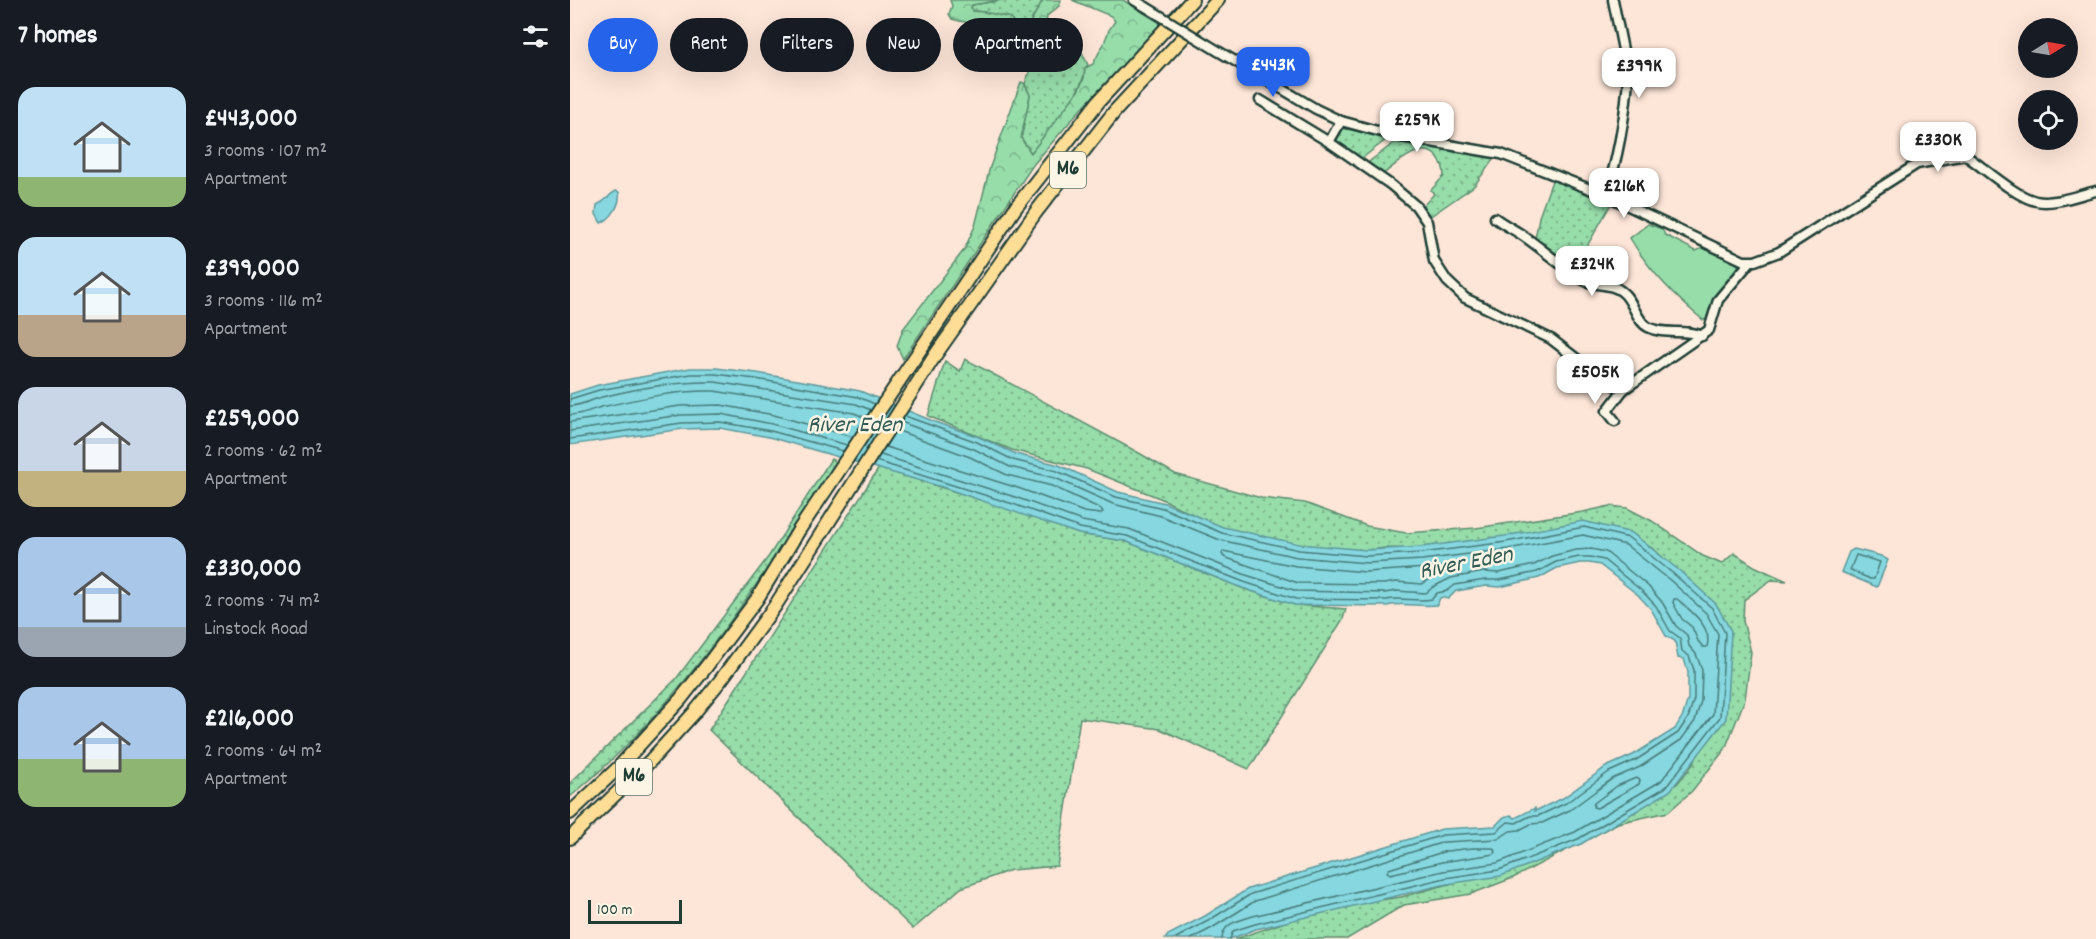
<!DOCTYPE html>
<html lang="en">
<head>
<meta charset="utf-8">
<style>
	:root { --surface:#171b24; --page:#242831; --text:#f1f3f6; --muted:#9ea1a6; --accent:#2563eb }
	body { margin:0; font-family:Dekko,sans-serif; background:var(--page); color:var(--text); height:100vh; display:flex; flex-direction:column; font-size:22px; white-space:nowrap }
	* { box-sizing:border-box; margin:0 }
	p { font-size:20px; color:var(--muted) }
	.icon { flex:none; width:33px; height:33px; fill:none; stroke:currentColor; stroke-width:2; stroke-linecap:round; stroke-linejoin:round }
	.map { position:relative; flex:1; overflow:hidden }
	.drawer { display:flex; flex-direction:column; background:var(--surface); width:570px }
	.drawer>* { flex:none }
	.banner { position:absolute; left:18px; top:18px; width:570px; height:54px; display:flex; gap:12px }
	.needle { width:39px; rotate:79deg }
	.buttons { position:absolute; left:1448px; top:18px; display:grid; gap:12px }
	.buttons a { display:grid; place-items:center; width:60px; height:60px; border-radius:50%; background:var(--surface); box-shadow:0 6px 24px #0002; font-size:30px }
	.scale { position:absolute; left:18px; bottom:15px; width:94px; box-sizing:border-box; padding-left:6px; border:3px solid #1f3d34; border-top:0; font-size:16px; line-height:21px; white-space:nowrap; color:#1f3d34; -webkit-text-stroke:4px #fcf5e5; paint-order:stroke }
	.price { position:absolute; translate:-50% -51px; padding:0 14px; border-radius:12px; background:#fff; color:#222; font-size:20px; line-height:39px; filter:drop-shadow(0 2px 3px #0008) }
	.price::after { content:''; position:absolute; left:50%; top:36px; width:18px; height:14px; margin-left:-9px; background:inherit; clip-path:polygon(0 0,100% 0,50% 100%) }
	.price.selected { background:var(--accent); color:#fff }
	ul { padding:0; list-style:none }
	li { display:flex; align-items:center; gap:18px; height:150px; padding:0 18px }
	li span { display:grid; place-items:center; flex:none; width:168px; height:120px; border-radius:18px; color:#555 }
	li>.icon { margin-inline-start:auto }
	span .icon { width:72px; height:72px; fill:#fffc; stroke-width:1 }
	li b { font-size:26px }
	h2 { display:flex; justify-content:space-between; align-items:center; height:72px; padding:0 18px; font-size:26px }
	.tag { padding:0 21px; border-radius:27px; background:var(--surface); box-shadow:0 6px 24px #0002; font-size:21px; line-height:54px }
	.tag.selected { background:var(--accent); color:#fff }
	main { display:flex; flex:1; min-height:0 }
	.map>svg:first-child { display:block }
</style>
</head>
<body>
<main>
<section class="drawer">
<h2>7 homes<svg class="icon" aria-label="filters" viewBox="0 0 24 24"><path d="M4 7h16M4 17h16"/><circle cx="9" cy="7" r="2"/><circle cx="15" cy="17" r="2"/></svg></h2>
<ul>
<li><span style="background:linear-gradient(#bfe0f5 75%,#8fb573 0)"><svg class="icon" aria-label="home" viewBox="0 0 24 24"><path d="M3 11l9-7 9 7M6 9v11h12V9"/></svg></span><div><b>£443,000</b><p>3 rooms · 107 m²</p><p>Apartment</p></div></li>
<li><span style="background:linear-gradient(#bfe0f5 65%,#b9a48a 0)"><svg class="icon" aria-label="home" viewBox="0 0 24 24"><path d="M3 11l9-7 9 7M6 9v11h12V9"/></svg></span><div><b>£399,000</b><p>3 rooms · 116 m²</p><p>Apartment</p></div></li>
<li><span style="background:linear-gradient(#c9d6e8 70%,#c2b280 0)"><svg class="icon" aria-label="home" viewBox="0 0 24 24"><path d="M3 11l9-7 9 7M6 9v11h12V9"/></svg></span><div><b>£259,000</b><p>2 rooms · 62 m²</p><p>Apartment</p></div></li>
<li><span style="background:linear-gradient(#a9c7e8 75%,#9aa5b1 0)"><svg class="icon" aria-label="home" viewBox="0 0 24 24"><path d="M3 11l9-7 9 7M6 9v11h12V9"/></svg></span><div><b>£330,000</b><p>2 rooms · 74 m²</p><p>Linstock Road</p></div></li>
<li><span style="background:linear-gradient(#a9c7e8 60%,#8fb573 0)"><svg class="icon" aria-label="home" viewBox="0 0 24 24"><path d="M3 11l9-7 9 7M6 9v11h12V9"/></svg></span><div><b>£216,000</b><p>2 rooms · 64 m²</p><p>Apartment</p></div></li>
</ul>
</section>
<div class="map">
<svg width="1526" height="939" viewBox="0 0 1526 939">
	<defs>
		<pattern id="grass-dots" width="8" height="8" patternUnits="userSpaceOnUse" patternTransform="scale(1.5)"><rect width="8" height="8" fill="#97ddaa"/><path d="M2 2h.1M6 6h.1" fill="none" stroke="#7bb48b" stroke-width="1.8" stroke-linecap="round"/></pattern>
		<pattern id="forest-crowns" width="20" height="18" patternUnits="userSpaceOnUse" patternTransform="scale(1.5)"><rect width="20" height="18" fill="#97ddaa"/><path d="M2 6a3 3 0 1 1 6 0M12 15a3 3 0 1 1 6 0" fill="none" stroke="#7bb48b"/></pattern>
	</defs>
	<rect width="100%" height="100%" fill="#fde6d8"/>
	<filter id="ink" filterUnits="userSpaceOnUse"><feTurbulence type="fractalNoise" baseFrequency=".0167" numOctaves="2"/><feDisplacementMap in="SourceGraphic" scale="12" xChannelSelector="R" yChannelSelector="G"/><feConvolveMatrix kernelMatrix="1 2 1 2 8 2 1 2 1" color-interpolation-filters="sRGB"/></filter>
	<g filter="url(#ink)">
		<!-- grass -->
		<g fill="url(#grass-dots)" stroke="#5b8d6f" stroke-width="1.5">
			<path d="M432,0h41l-12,21 -1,11 -16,-4v-3l-30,-13 -12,-1 -1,-3 1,-3z"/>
			<path d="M483,38l24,4 11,23 -3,3c-1,25 -38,64 -54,85l-10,-15 9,-43 -5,-11 10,-29 2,1z"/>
			<path d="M774,129h4l39,10 -26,20 -7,-2 -19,-15 3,-9z"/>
			<path d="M828,140l93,16 2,4 -19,26 -46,32 -6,-11 12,-13 -3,-4 13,-14c0,-8 -2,-12 -6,-18 -16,-20 -43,7 -57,18l-13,-11 2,-4z"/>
			<path d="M983,178l58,26 -28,49 -11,11 -16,-9 -21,-16 4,-22z"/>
			<path d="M395,359l174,94 36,21 86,24 44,5 62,23 39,7 70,-5 107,-16 27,-6 17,2 25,13 51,35 19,8 12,-11 20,13 33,15 -16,-1 -27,20 -1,21 8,31 -6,47 -20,50 -33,42 -24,21 -50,11 -105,55 -42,16 -67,11 -57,34h-112l92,-31 74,-11 63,-17 165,-77 48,-19 16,-20 24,-44 -9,-116 -54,-55 -37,-18 -177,19 -55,-2 -46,7 -112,-23 -65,-33 -75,-30 -75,-19 -84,-34 17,-55 15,10z"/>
			<path d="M261,459l5,3c-76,120 -155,244 -266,335v-14l106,-104 93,-123z"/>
			<path d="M309,468l132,41 68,25 46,7 117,47 53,17 51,4 -3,10 -94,150 -89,-40 -80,-11 -23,148 -46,4 -50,18 -48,41 -204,-199z"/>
		</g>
		<!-- forest -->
		<g fill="url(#forest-crowns)" stroke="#5b8d6f" stroke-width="1.5">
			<path d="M380,0h52l-30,5 -1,3 1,3 12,1 27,6 3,7v9l-62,-15 -3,-5 3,-8z"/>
			<path d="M473,0h18l-2,6 -12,10 -1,10 3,4 27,4 3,5 -3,5 -4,1 -4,-3 -15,-4 -1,14c-9,5 -14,5 -23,0l2,-31z"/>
			<path d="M502,0h51l39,24 -82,86 -47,55 -130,194 -6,-13 6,-17 61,-79 11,-24 15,-59 31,-85 3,1 6,12 -9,43 10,15 47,-62 6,-13 1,-10 8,-4 11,-21 5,-13 6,-9 -4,-5z"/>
		</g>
		<!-- park -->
		<path fill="#97ddaa" stroke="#5b8d6f" stroke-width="1.5" d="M1078,224l14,5 3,6 31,16 7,-3 35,16v8l-25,28 -7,19 -3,1c-29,-24 -54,-49 -73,-82z"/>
		<!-- water -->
		<g fill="#86d7e0" stroke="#5d999b" stroke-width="1.5">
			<path d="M46,191l3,1c2,13 -8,27 -18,31l-5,-9 1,-9c10,-4 11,-10 19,-14z"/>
			<path d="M120,368h26l41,5 103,18 75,31 44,15 37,17 43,11 59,27 47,11 58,24 76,17 68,6 54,-3 84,-11 78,-15 49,12 48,38 36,33 15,27 -5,88 -56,72 -89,53 -80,32 -54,8 -191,45 -26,10h-65l3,-4 37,-19 43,-27 194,-60 53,-3 9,-9 7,-2 4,3 20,-10v3l28,-13 43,-31 27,-12 42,-26 8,-14 5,-16v-27l-4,-13 -6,-1 -3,-17 -9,-5 -15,-27 -13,-14 -38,-30 -11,-2h-9l-23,5 -18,10 -39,9 -14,-1 -30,5 -8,8 -5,-2 -3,1 -3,7c-17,2 -34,-3 -50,1l-92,-1 -53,-17 -117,-47 -46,-7 -137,-47 -173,-50 -49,-9 -37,1 -113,16v-51l28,-9z"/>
			<path d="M1284,549l27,7 7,4 -11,27 -36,-15 8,-20z"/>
		</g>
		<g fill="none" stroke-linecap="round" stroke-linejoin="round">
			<!-- shore -->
			<g stroke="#487b79" stroke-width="1.5">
				<path d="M0,399l29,-9 92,-16h24l41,5 102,18 17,7"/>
				<path d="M0,406c11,0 21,-6 32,-9 36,-9 75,-16 113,-15l141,22 15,6"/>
				<path d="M0,415c13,0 24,-7 36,-9 36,-8 72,-16 108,-15l140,22 12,5"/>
				<path d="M335,416l72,26 36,18 44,11 59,26 47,11 59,25 77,17 68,6 55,-3 84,-11 78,-15 45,11 47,38 36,32 13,25 -5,84 -54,70 -88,52 -79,31 -54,8 -190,46 -22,7 -3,8"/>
				<path d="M0,422l110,-16 41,-1 53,10 79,22"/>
				<path d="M331,422l73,27 36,18 45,11 58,26 48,12 59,24 77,17 70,6 55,-3 86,-11 75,-14 43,10 45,36 35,32 12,21 -5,80 -52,67 -86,51 -78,31 -54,8 -190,45c-14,5 -30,6 -31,23"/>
				<path d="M0,431l111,-16 40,-1 51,10 75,21"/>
				<path d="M0,439l112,-16 38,-1 51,9 72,20"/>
				<path d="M316,447l132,41 66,24 16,2 3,-2 -2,-3 -49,-23 -45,-11 -37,-18 -74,-27"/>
				<path d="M311,455l134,42 67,24 47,8 117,46 51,16 88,2 11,-2 30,2 7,-6 18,-9 33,-6 15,1 35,-8 18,-9 24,-6 15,-1 15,3 42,34 14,16 14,24 11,9 2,11 7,8 6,16 -1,31 -6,20 -14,19 -41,27 -28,12 -42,31 -28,13 -11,1 -12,6 -9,1 -12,8 -54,3 -189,59 -43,27 -21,11"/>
				<path d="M306,461l137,43 67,24 47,8 117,46 52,17 90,1c16,-3 31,2 46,-1l5,-6 10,-2 8,-6 30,-5h15l37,-8 19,-10 23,-5h11l14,3 38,31 14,15 14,25 10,7 2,13 7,5 5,14v29l-6,19 -10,15 -42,27 -27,12 -43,31 -28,13h-8l-14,7 -8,-1 -12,10 -53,3 -192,59 -43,27 -34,18"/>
				<path d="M653,551l73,15 70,6 76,-5 3,3 -23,14 -26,-2 -12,2 -86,-1 -74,-26 -2,-3z"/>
				<path d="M1286,555l24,7 -6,17h-4l-20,-9z"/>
				<path d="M1104,599h3c14,12 36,28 30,48h-4l-5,-6 -6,-14 -10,-8 -9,-16z"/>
				<path d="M1066,778l4,2 -1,4 -42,24 -4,-1 1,-4 23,-17z"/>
				<path d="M903,848h20l3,4 -2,2 -52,8 -52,12 -3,-2 2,-3 57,-18z"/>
			</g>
			<!-- minor casing -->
			<g stroke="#1f3d34" stroke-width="13">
				<g id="minor">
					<path d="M564,0l12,7"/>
					<path d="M648,51l98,58 25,12 55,15 105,18 104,41 139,66h11l24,-9 138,-88 48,-9c18,12 51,42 71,46 18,4 42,-6 60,-10"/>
					<path d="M690,100l69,42 62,43 25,21 11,16 7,39 13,20 18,17 86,41 48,37 24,14"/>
					<path d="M759,142l12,-21"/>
					<path d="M1035,195c12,-29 22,-89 23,-120l-15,-75"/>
					<path d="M925,218c8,6 16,10 24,15 22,14 41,33 63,46 12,8 28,3 39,12 13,9 14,29 27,36 17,9 37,1 54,9"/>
					<path d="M1045,421l-8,-10 16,-21 86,-60 9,-30 32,-38"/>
				</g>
			</g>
			<!-- highway casing -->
			<g stroke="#1f3d34" stroke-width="16">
				<g id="highway">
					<path d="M0,813l49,-46 61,-67 26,-33 51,-68 42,-69 217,-323 83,-106 93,-101"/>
					<path d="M0,838l81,-78 43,-47 26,-32 55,-75 161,-252 100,-142 79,-101 103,-111"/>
				</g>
			</g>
			<!-- minor -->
			<use href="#minor" stroke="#fcf5e5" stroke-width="8"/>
			<!-- highway -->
			<use href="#highway" stroke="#fedd96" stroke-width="12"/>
			<!-- minor-bridge casing -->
			<g stroke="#1f3d34" stroke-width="13" stroke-linecap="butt">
				<path id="minor-bridge" d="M576,7l72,44"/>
			</g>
			<!-- minor-bridge -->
			<use href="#minor-bridge" stroke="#fcf5e5" stroke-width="8"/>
		</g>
	</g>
	<g text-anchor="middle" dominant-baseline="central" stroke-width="5" stroke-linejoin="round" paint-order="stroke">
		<!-- shield labels -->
		<g fill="#fcf5e5" stroke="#617469" stroke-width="1.5">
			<rect x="480" y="152" width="36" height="36" rx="4.5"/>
			<rect x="46" y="759" width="36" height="36" rx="4.5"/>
		</g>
		<g font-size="21" font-weight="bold" fill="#1f3d34">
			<text x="498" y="170">M6</text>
			<text x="64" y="777">M6</text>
		</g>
		<!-- water labels -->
		<g font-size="24" font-style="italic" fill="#345c56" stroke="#fcf5e5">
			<text x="285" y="426">River Eden</text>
			<text transform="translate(896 564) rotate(-11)">River Eden</text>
		</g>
	</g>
</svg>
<div class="buttons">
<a><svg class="needle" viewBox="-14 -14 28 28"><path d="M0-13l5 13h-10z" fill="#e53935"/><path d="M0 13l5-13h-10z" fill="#9ea1a6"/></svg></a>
<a><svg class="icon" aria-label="locate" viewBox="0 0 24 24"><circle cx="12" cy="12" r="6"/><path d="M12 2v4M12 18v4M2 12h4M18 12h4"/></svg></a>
</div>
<div class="scale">100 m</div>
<b class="price selected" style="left:703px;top:98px">£443K</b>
<b class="price" style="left:1069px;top:99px">£399K</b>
<b class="price" style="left:847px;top:153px">£259K</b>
<b class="price" style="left:1368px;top:173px">£330K</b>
<b class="price" style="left:1054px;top:219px">£216K</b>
<b class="price" style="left:1022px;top:297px">£324K</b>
<b class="price" style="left:1025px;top:405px">£505K</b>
<div class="banner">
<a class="tag selected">Buy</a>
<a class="tag">Rent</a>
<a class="tag">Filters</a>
<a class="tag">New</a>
<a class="tag">Apartment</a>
</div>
</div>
</main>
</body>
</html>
